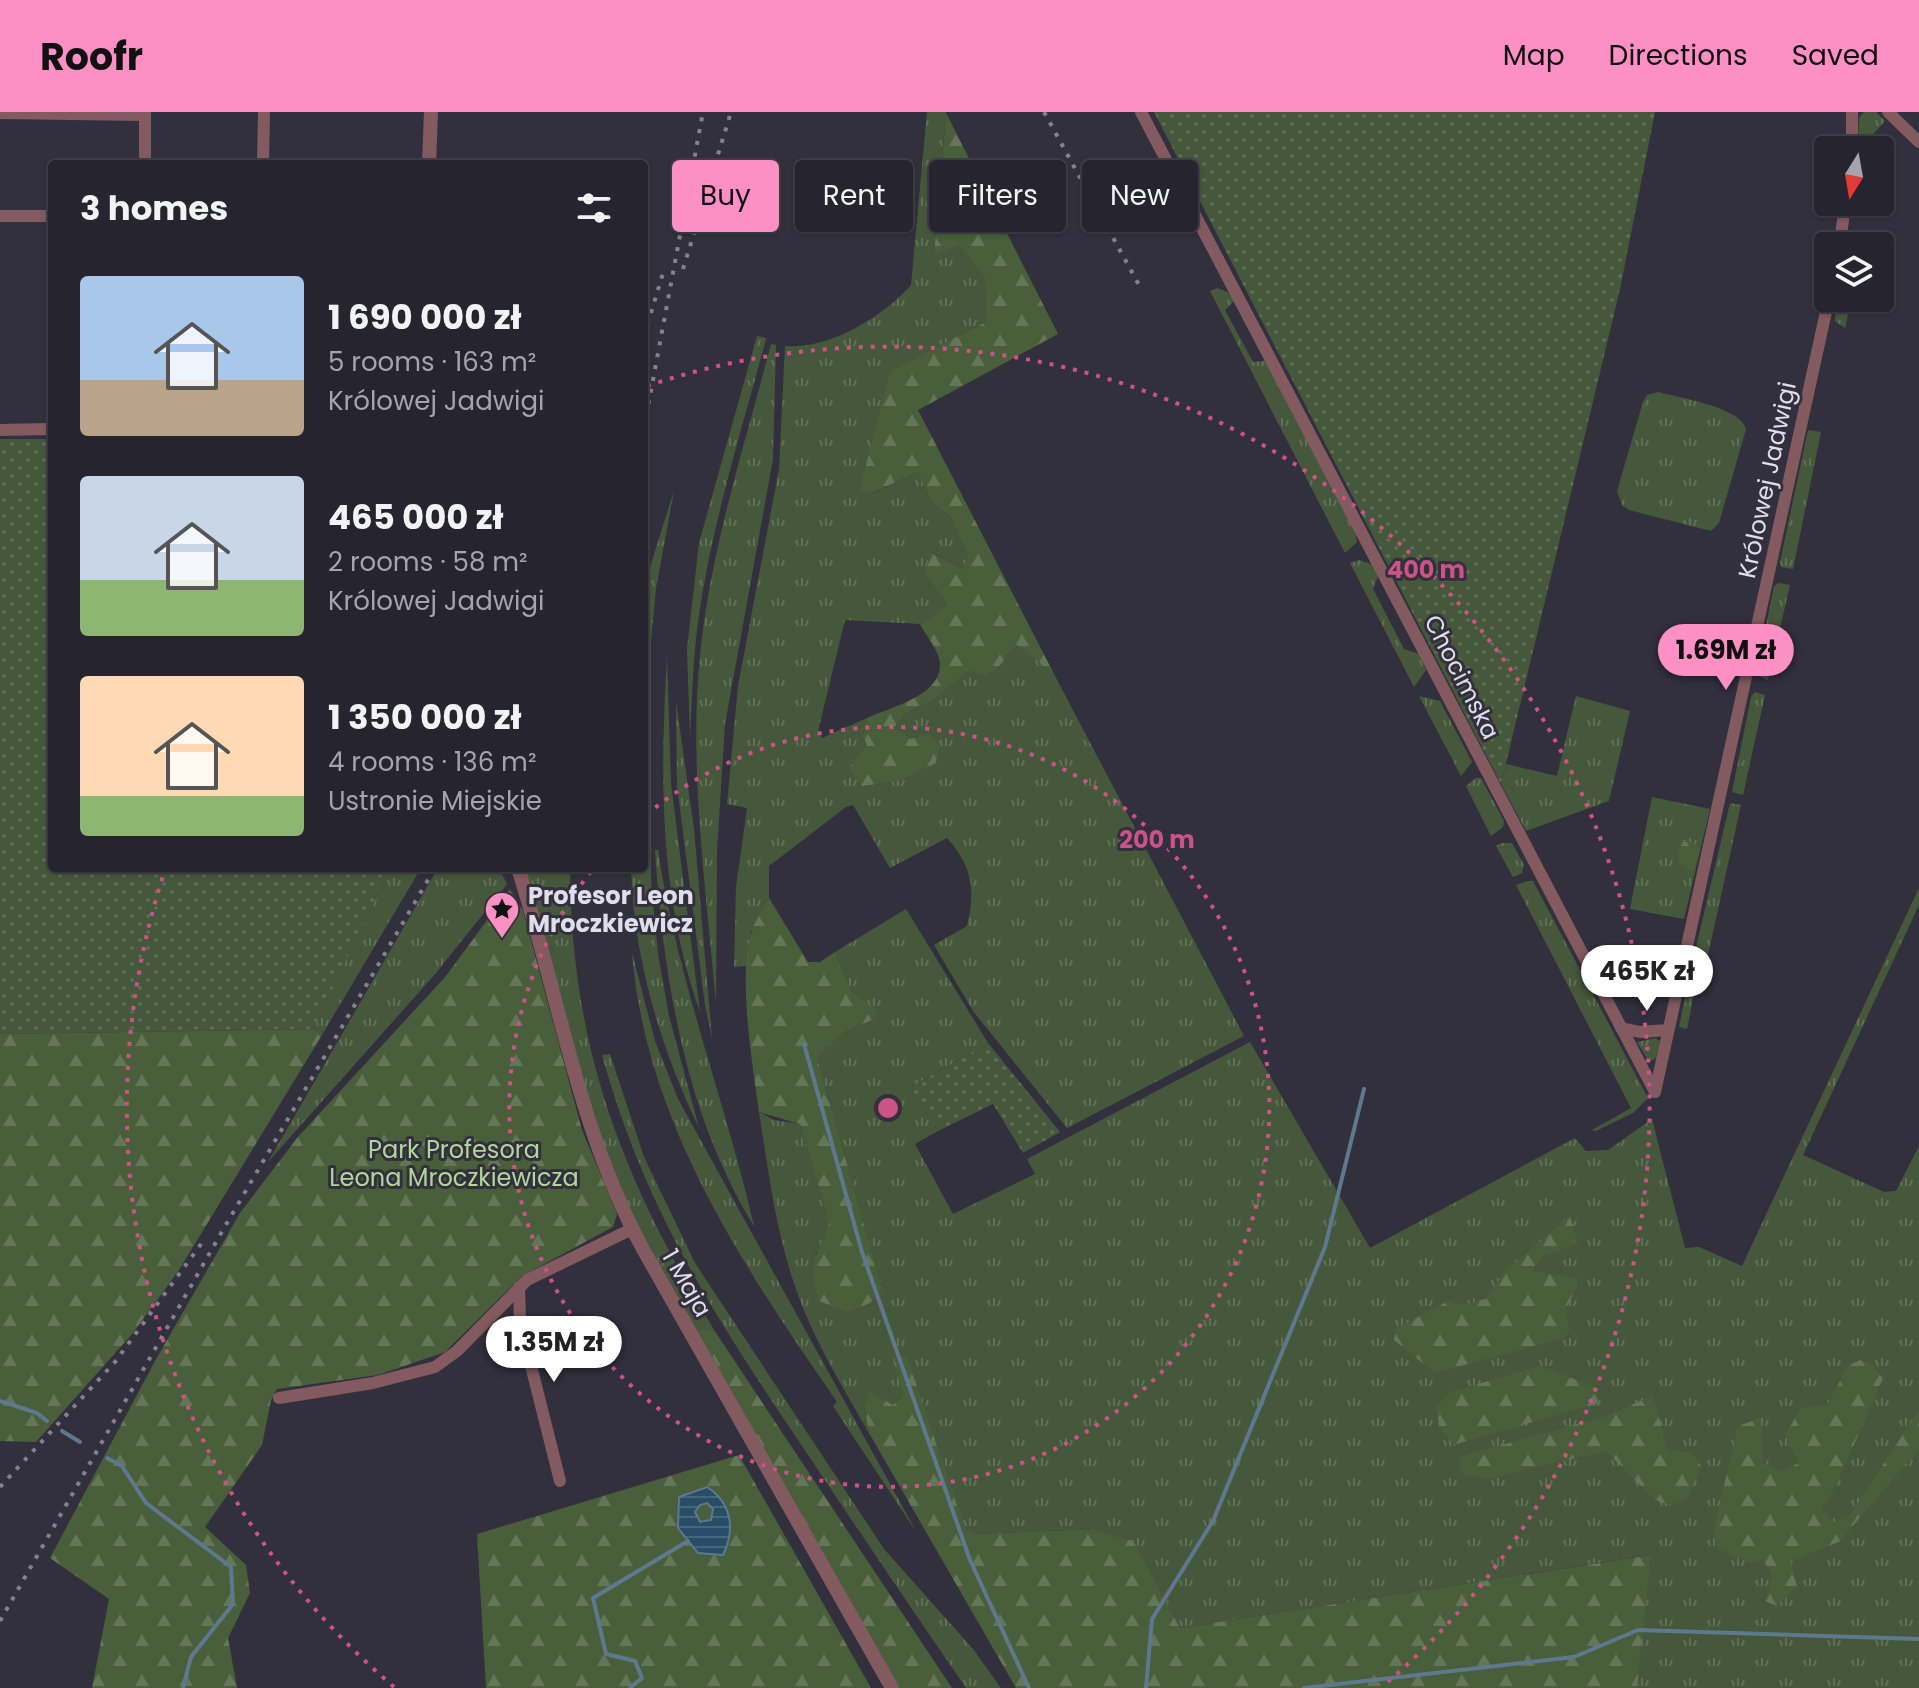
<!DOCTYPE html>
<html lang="en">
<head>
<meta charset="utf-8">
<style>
	:root { --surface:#26242e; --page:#2e2c36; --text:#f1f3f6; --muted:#a4a4aa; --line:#42414a; --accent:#fc8fc3 }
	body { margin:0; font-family:Poppins,sans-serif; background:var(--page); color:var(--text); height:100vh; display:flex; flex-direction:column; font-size:30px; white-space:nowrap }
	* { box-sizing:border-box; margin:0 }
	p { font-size:26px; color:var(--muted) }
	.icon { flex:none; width:44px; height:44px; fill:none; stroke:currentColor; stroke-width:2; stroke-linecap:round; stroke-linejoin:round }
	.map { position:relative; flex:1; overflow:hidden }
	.panel { position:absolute; left:48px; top:48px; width:600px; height:712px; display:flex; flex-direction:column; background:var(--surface); border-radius:8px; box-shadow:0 2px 6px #0004,0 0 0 2px var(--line) }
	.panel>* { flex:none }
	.top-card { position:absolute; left:672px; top:48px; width:760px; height:72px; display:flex; gap:16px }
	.needle { width:52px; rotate:191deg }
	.fabs { position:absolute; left:1814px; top:24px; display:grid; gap:16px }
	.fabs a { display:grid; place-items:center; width:80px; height:80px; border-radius:8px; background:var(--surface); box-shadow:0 2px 6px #0004,0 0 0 2px var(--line); font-size:40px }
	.price { position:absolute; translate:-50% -68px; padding:0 18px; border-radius:28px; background:#fff; color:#222; font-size:26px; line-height:52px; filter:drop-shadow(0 2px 4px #0008) }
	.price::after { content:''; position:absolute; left:50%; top:48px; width:24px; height:18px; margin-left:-12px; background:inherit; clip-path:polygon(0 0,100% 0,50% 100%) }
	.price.active { background:var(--accent); color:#111 }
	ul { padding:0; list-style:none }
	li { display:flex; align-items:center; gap:24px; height:200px; padding:0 32px }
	li span { display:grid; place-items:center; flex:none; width:224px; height:160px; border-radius:8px; color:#555 }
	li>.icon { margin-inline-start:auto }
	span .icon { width:96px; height:96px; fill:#fffc; stroke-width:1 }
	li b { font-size:34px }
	h2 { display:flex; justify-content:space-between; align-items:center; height:96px; padding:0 32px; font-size:34px }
	.pill { padding:0 28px; border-radius:8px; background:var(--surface); box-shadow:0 2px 6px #0004,0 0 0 2px var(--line); font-size:28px; line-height:72px }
	.pill.active { background:var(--accent); color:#111 }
	header { display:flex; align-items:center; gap:48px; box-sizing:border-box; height:112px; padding:0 40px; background:var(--accent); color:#111 }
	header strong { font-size:38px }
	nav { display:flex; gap:44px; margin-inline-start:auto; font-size:28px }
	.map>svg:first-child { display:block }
</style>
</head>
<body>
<header>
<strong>Roofr</strong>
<nav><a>Map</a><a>Directions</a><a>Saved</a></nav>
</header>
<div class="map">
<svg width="1919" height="1576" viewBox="0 0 1919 1576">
	<defs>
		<pattern id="grass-tufts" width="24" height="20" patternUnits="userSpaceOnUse" patternTransform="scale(2)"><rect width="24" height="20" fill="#46583b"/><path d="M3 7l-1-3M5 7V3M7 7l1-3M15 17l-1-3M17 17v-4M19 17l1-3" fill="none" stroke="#607057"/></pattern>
		<pattern id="forest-firs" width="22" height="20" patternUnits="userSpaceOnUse" patternTransform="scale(2)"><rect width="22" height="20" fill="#495f3b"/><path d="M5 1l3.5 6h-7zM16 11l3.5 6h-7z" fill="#637657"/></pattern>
		<pattern id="garden-dots" width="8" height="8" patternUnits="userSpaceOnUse" patternTransform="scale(2)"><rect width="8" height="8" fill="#46583b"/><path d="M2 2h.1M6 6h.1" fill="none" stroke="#607057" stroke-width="1.8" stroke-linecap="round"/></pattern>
		<pattern id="water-rules" width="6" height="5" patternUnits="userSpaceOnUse" patternTransform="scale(2)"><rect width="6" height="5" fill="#274d67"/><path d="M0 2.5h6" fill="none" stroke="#46667d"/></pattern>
	</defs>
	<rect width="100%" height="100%" fill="#33303e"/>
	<!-- grass -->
	<g fill="url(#grass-tufts)">
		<path d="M927,0h19l-12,142 25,-9 26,34 1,43 -96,49 -19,123 47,-22 12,28 21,18 17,38 -5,13 -31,-17 -8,21 23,32 -27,19 -75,-4 -27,111 4,7 45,-20 -4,17 48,4 -16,-12 9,-13 27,-12 38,-33 30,-2 17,-24 38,31 190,362 -177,92 -94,-117 -39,-66 33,-19c9,-37 5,-60 -20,-88l-57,30 -37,-63 -7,2 -77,59v32l-18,34 -3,34 -14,1 2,-80 11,-79 -20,-4 11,-118 41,-217 6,-123c43,4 98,-29 126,-61z"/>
		<path d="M1864,0h12l9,9 -17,19 -2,10h-8l1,-32z"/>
		<path d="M1217,176l13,5 4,8 -9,9 28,52 13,-1 89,171 2,10 -12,11 -135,-262z"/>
		<path d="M1837,186h6l-1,4 8,4 -5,22 -10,-7z"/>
		<path d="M757,224l9,2 -1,5c-25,92 -54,184 -67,279 -5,38 -6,76 -8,115l-3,-88 12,-106z"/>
		<path d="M771,232l5,1 -3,114 -48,265 -8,128 -1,150c-9,-101 -25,-221 -18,-321 7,-116 44,-225 73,-337z"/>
		<path d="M1658,280c22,6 82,15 88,37l-27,94 -8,8 -82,-21 -7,-5 -5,-14 26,-89 4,-7z"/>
		<path d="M1808,318l13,2 -28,137 -12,-2 -1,-5z"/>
		<path d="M674,379l-18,97 -5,53v240l7,73 11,62 30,112c-39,-82 -65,-168 -68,-260h13v-282z"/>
		<path d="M1359,448l12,4 7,12 -5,13 31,60 15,5 7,16 -12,17 -64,-124z"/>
		<path d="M1779,471l11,2 -22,95 -12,-5 18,-89z"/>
		<path d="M667,545l4,127 29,228c-41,-116 -40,-234 -33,-355z"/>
		<path d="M1755,580l10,3 -22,100 -11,-3 19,-95z"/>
		<path d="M1419,584l21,5 32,61 -11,14z"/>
		<path d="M1576,584l54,15 -21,90 -83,30 -25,-47 5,-20 51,12z"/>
		<path d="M676,590l18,127 18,209 -7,-33 -28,-220z"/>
		<path d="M1476,666h5l23,43 -1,6 -12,9 -25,-50z"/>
		<path d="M1652,685l58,12 -26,110 -54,-10z"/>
		<path d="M1730,691l11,2 -36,163 -12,-8z"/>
		<path d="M1502,731h10l12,22 -2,8 -9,4 -17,-31z"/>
		<path d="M655,738h3c19,129 67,250 96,376 -68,-110 -91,-248 -99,-376z"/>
		<path d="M390,756h31l-99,167 -9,-6z"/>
		<path d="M438,756h61l8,16 -71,89 -168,189z"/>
		<path d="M524,756h46c1,182 53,312 146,465l-18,-1 -69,-122 -33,-83z"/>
		<path d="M1528,769h5l115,217 -15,15 -37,18 -4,-1 39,-22 -115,-223z"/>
		<path d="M1919,776v17l-116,250 81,37 12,-1 23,-45v542h-282l13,-133 -470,73 -48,-87 -37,-12 -122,5 -8,-5 -72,-173 10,39 -10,10 -24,-13 -5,14 5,27c-28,-49 -59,-99 -76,-153 -18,-54 -25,-112 -34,-168l15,8 26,4 29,97 -2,16 -12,18 67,33 -65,-231 29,-26 24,-10 -18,-29 -17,-40 71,-43 82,134 -78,45 28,43 -23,13 38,70 82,-40 -8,-15 223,-117 120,206 205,-110 11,13 22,-1 44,-31 33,129 14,-1 43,19z"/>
		<path d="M632,841l23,88 23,58 239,434 -84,-127 4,-4c-94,-136 -191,-279 -205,-449z"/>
		<path d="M1688,871l8,1 -9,45 -8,-2z"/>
		<path d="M1655,926l5,3 -4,17 -7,4 -12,-20z"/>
		<path d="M610,942l34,103 51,106 189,286 89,100 28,39h-35c-57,-83 -114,-167 -170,-251 -86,-128 -152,-231 -194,-382z"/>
	</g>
	<!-- forest -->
	<g fill="url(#forest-firs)">
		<path d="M946,1l112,221 -140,76 136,264 -38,-30 -17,23 -14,9 -16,-6 -38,32 -27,12 -9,13 16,12 19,-5 9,12 -3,17 -38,18 -36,5 -13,-18 18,-23 -4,-9 4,-18c24,-11 81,-24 72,-60 -3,-11 -14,-24 -19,-34l27,-19 -23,-32 7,-21 32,17 5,-13 -17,-38 -21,-18 -12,-28 -48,22 -10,-5 30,-118 96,-49 -1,-43 -26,-34 -25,10z"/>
		<path d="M1683,730h11l5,9 -6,20 -14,-7 -1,-13z"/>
		<path d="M510,777l13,22 59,219 35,84 -4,13 -91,49 -77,76 -67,23 -101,14 -6,11 -9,45 -57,82 41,38 4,28 -22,45 9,50h-145l17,-89 -59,-41 105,-197 85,-148 57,-75 149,-162z"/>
		<path d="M769,786l39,64h12l15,-10 17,40 26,19 -8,10 -24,10 -29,26 65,231 -12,15 -22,9 -29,-11c-4,-15 -9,-34 -2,-48 5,-12 10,-18 12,-32l-29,-97 -41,-12c-6,-46 -22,-137 -7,-181 3,-11 11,-22 17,-33z"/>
		<path d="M313,917l9,6 -143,235 -46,63 -97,109 -36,-1v-407z"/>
		<path d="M1570,1104l8,27 -36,13 -10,15 45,7v9l-11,21 3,24 -5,6 -129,35 -41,-33 2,-11 54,-29 11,5 25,-6 19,-28z"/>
		<path d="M701,1217l15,4 236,355h-54l-200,-356z"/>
		<path d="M892,1244l15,1 58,172 9,5 121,-5 38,12 47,87 471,-73 -14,133h-621l-147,-255 -5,-27 5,-15 24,14 10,-10z"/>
		<path d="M1860,1248l11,4 12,14 -47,108 -15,24 13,12 14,-4 71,-108v39l-80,93 -49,19 7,25 -20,20 -12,-5 8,-26 -10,-15 -14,2 -31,-13 -4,-21 24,-102 23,-8 2,45 18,8 18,-8 -14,-28 16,-27 26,-3 21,-39z"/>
		<path d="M1540,1254l55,21 4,16 -146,42 -14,-19 -2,-20 14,-14z"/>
		<path d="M1653,1283l14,55 25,2 9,14 -13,32 -18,8 -16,-7 -48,-48 -119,28 -25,-5 -3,-7 2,-11 146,-40z"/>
		<path d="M739,1343l132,233h-385l-9,-154z"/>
	</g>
	<!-- garden -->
	<g fill="url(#garden-dots)">
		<path d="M1154,0h501l-35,177 -119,495z"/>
		<path d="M0,327h52v429h338l-77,161 -313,5z"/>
		<path d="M988,931l72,89 -37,21 -30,-49 -55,27 -28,-43z"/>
	</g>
	<!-- water -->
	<path fill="url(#water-rules)" stroke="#5e788e" stroke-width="2" fill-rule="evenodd" d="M707,1375c24,16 29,41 16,68l-25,-2 -20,-25 1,-31zM707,1391l6,6 -2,11 -11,2 -5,-10 5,-7z"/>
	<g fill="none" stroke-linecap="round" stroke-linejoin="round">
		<!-- stream -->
		<g stroke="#5e788e" stroke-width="4">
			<path d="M804,932l58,208 108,308 59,128"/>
			<path d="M0,1289l37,12 10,8"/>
			<path d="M62,1319l18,11"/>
			<path d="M107,1346l15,8 24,37 85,64 2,37 -42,53 -8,31"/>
			<path d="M630,1576l12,-10 -7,-17 -29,-7 -13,-56 95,-57"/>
			<path d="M1146,1576l6,-69 61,-98 112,-274 39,-158"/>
			<path d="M1304,1576l270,-31 64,-27 281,9"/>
		</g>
		<!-- minor -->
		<g stroke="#835a60" stroke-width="12">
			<path d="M1141,0l514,980"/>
			<path d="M1888,0l31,30"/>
			<path d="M0,1l145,2"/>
			<path d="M1852,38v-38"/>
			<path d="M145,52v-52"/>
			<path d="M263,52l1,-52"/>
			<path d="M0,104h52"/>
			<path d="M1839,134l7,-44"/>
			<path d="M0,318l52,-1"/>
			<path d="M1621,916l19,4 28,-2"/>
			<path d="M1655,980l174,-794"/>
			<path d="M519,1175l1,35 40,159"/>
			<path d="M279,1286l94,-15 62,-16 22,-16 70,-71 105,-51"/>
		</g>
		<!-- tertiary -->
		<g stroke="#835a60" stroke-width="14">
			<path d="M429,52l2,-52"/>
			<path d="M518,756c41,128 60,262 125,381l249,439"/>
		</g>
		<!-- rail -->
		<g stroke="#85828e" stroke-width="4" stroke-dasharray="4 8" stroke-linecap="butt">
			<path d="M1044,0l95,173"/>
			<path d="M683,157l48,-157"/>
			<path d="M644,224l19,-63"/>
			<path d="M644,316l59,-316"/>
			<path d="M0,1375l115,-125 89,-122"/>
			<path d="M0,1509l224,-393 211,-360"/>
		</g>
	</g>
	<!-- distance rings -->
	<g fill="none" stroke="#cb5385" stroke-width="4" stroke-dasharray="4 8">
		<path d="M646 703A380 380 0 1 1 593 757"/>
		<path d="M394 1575A761 761 0 0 1 164 761M647 274A761 761 0 0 1 1382 1575"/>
	</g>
	<!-- icons -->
	<defs>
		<g id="sight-pin" transform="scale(1.8)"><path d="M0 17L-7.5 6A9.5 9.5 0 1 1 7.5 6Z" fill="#fc8fc3" stroke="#33303e"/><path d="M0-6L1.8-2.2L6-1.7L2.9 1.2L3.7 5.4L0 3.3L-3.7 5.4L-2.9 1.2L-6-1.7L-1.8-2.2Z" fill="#111"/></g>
	</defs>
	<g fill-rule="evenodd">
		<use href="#sight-pin" x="502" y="797"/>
	</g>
	<g text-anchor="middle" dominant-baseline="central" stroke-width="6" stroke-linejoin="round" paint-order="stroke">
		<!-- street labels -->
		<g font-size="24" fill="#e0dee8" stroke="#33303e">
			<text transform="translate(1767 368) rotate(-78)">Królowej Jadwigi</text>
			<text transform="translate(1462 565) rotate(63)">Chocimska</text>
			<text transform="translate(687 1171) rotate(60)">1 Maja</text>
		</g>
		<!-- poi labels -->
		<g font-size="24" font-weight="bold" fill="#e0dee8" stroke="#33303e" text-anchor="start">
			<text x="528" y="783">Profesor Leon<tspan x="528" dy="28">Mroczkiewicz</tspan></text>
		</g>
		<!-- park labels -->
		<g font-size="24" fill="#b1d699" stroke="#33303e">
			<text x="454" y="1037">Park Profesora<tspan x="454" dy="28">Leona Mroczkiewicza</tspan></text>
		</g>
	</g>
	<circle cx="888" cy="996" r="12" fill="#cb5385" stroke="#33303e" stroke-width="4"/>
	<g font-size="24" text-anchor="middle" font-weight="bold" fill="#cb5385" stroke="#33303e" stroke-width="6" stroke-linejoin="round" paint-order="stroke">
		<text x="1426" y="466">400 m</text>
		<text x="1157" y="736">200 m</text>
	</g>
</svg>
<div class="fabs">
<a><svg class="needle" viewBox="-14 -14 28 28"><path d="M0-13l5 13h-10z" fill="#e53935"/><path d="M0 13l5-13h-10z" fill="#a4a4aa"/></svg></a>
<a><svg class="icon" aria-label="layers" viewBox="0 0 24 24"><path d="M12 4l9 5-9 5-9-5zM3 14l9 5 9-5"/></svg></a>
</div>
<b class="price active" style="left:1726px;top:580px">1.69M zł</b>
<b class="price" style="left:1647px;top:901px">465K zł</b>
<b class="price" style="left:554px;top:1272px">1.35M zł</b>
<div class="top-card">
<a class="pill active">Buy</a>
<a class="pill">Rent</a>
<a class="pill">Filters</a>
<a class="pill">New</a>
</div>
<section class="panel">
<h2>3 homes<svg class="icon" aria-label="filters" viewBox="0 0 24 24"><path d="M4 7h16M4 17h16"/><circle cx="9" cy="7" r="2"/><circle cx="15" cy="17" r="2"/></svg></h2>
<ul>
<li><span style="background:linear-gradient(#a9c7e8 65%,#b9a48a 0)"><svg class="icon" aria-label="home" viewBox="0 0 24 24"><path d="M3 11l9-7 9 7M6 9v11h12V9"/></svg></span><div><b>1 690 000 zł</b><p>5 rooms · 163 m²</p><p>Królowej Jadwigi</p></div></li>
<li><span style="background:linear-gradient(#c9d6e8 65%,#8fb573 0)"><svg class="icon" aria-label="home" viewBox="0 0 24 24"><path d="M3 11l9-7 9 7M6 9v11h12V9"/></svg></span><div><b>465 000 zł</b><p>2 rooms · 58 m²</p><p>Królowej Jadwigi</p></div></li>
<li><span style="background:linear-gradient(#ffd9b3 75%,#8fb573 0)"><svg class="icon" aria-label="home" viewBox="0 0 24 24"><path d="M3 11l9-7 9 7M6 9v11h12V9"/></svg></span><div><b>1 350 000 zł</b><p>4 rooms · 136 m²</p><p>Ustronie Miejskie</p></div></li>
</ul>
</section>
</div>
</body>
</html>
